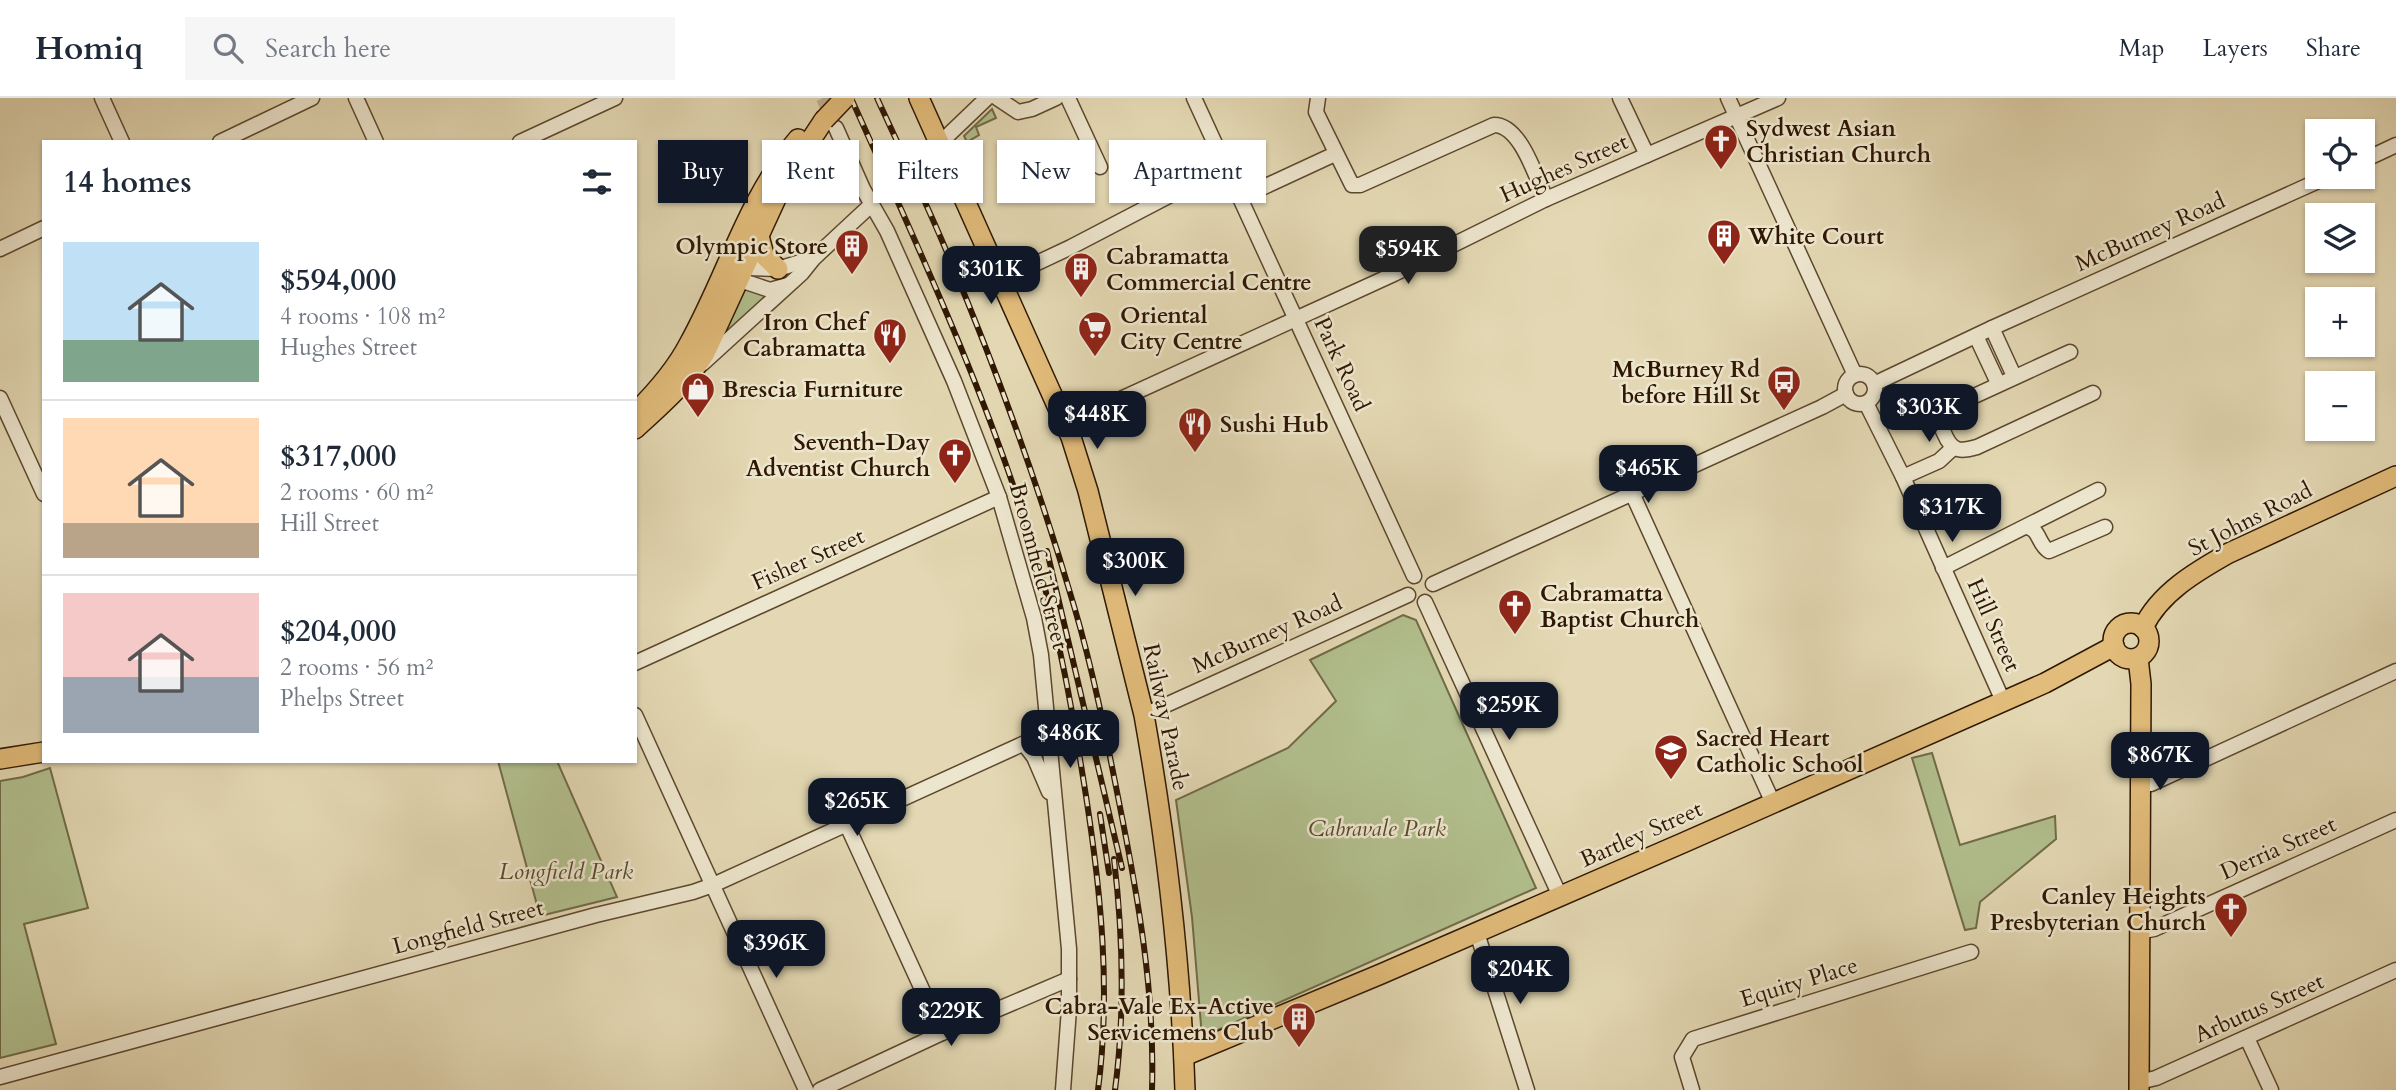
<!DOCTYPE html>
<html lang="en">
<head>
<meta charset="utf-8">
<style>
	:root { --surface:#fff; --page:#f6f6f7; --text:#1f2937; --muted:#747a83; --line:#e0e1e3; --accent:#111827 }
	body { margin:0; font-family:Cardo,serif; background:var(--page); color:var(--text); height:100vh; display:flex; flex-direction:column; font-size:26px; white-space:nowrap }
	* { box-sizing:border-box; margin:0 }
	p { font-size:23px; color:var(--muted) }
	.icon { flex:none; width:38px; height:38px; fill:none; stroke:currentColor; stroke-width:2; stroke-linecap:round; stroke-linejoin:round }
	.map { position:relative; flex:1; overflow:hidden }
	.drawer { position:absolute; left:42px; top:42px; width:595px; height:623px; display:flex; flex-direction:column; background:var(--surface); border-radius:0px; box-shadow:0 2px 5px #0004 }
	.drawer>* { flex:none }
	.guide { position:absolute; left:658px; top:42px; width:665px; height:63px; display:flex; gap:14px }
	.fabs { position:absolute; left:2305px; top:21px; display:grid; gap:14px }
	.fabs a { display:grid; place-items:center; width:70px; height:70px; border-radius:0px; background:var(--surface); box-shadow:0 2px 5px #0004; font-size:35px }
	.price { position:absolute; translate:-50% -60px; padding:0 16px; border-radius:14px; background:var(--accent); color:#fff; font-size:23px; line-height:46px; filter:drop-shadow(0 2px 4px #0008) }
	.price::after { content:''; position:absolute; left:50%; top:42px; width:21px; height:16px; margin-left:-10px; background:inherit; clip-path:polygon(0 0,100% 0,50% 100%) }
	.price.selected { background:#222; color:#fff }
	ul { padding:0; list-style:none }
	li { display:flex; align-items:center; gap:21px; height:175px; padding:0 21px }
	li+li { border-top:2px solid var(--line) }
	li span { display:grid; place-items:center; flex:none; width:196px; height:140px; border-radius:0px; color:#555 }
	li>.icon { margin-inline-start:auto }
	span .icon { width:84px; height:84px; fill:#fffc; stroke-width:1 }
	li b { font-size:30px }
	h2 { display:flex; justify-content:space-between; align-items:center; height:84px; padding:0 21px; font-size:30px }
	.tag { padding:0 24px; border-radius:0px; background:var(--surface); box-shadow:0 2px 5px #0004; font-size:24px; line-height:63px }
	.tag.selected { background:var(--accent); color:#fff }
	header { display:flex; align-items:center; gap:42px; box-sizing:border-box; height:98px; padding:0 35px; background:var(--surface); border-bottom:2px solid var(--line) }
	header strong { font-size:33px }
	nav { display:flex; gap:38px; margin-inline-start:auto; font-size:24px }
	.search { width:490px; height:63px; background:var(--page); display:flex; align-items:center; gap:18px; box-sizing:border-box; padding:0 24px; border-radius:0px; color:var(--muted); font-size:26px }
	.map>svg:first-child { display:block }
</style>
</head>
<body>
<header>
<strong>Homiq</strong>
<div class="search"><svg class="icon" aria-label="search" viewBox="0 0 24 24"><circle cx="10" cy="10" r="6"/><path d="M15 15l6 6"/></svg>Search here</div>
<nav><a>Map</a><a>Layers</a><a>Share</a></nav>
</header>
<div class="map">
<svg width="2396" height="992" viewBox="0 0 2396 992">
	<rect width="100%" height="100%" fill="#e3d8b3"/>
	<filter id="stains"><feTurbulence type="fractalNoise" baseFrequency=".00286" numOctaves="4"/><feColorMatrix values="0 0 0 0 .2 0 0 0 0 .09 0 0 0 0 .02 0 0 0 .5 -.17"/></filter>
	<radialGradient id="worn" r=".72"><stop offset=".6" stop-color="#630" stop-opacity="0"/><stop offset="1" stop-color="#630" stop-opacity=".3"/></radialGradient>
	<!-- green -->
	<g fill="#b2bf8e" stroke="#706b48" stroke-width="2">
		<path d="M992,11l4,9 -20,9 3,8 -12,7 -3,-6z"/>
		<path d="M745,190l24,9 -53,50z"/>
		<path d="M1403,517l13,5 120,268 -334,149 -10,-120 -16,-117 112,-52 48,-47 -26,-41z"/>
		<path d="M1932,655l28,92 95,-29 1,23 -76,63 -4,26 -11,2 -53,-172z"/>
		<path d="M498,663h59l60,136 -77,19z"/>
		<path d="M50,670l38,140 -64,16 32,120 -56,14v-277l23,-4z"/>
	</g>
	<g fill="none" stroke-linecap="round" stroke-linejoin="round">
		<!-- minor-tunnel -->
		<path stroke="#bfb190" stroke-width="14" stroke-dasharray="14 7" stroke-linecap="butt" d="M823,0l10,22"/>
		<!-- minor casing -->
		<g stroke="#5c472e" stroke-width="17">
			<g id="minor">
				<path d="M102,0l20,44"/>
				<path d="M356,0l20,44"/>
				<path d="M997,0l21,14 14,-3 24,-11"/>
				<path d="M1068,0l32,69"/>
				<path d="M1194,0l220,478"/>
				<path d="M1318,0l-2,14 36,73h8l134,-60c27,0 42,53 52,74"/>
				<path d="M1620,0l27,57"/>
				<path d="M1728,0l127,277"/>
				<path d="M836,30l27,61 24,42 67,150 45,116 35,121 7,37 28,294v60l-6,81"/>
				<path d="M220,44l92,-44"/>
				<path d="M520,44l95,-44"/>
				<path d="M940,45l47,-45"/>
				<path d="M2362,63l34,-16"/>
				<path d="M1240,100l95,-44"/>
				<path d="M0,151l44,-21"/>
				<path d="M745,170l33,1 35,-11"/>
				<path d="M740,182l30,10 18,-5"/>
				<path d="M1001,182l70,-33 136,-71 19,-4"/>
				<path d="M1992,230l22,48"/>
				<path d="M1976,238l22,47"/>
				<path d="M2070,254l-124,57 -6,7c0,7 1,11 4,17 8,19 16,19 33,14l116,-54"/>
				<path d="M702,266l100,-91 12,-15 57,-53"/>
				<circle cx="1860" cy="291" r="15"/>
				<path d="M1874,286l118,-56 335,-151"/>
				<path d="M0,300l44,96"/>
				<path d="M1866,305l37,74 100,224"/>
				<path d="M1066,326l328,-150 152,-75 232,-101"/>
				<path d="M1903,379l36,-16 14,-13"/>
				<path d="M1632,395l141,310"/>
				<path d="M2027,429c13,2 11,18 22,24l56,-24"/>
				<path d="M1943,470l155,-78"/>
				<path d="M1433,486l389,-177 24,-13"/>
				<path d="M1425,504l135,294"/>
				<path d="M635,565l364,-166"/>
				<path d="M635,617l171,375"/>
				<path d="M1144,617l264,-120"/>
				<path d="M1024,646l10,13 15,35"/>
				<path d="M2140,685l11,1 245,-113"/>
				<path d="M846,725l96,210"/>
				<path d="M2138,834l16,-3 242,-109"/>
				<path d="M1477,835l50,157"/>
				<path d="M2247,940l24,52"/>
				<path d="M0,979l596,-162 97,-23 20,-7 336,-153"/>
				<path d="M2139,984l17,-4 240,-108"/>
				<path d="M820,992l122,-57 127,-54"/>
				<path d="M1692,992l-10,-33 11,-18 278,-87"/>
			</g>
		</g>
		<!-- major casing -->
		<g stroke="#2f1702" stroke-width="22">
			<g id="major">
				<path d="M919,0l152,339 17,54 56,224c22,124 37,248 41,375"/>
				<path d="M759,138l5,19 14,14"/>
				<path d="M636,314c20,-20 40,-43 53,-68 38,-68 58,-145 109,-205"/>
				<path d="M635,331c26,-24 52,-46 70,-76l80,-174 39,-59"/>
				<circle cx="2131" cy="543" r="18"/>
				<path d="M2143,530c16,-35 54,-57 86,-75l167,-77"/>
				<path d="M2138,560l3,26 -2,406"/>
				<path d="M0,661l44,-7"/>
				<path d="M1184,958l197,-82 304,-132 360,-159 69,-37"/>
			</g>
		</g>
		<!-- minor -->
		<use href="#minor" stroke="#ede6ce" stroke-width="14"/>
		<!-- major -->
		<use href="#major" stroke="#e2bc7a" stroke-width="19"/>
		<!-- rail casing -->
		<g stroke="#2f1702" stroke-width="6">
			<g id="rail">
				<path d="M851,0c67,149 137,298 184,455 24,79 38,161 51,243 15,97 25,195 12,294"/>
				<path d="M877,0c22,48 45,96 66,145 50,117 95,240 131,363 19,64 32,130 45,196 19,95 36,190 33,288"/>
				<path d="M1047,453l75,317"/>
				<path d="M1100,716l9,59"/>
				<path d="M1114,761c9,76 11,155 1,231"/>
			</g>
		</g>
		<!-- rail -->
		<use href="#rail" stroke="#ede6ce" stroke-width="3.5" stroke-dasharray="10" stroke-linecap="butt"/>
		<!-- major-bridge casing -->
		<g stroke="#2f1702" stroke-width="22" stroke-linecap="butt">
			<path id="major-bridge" d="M824,22l21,-22"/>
		</g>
		<!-- major-bridge -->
		<use href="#major-bridge" stroke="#e2bc7a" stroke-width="19"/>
	</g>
	<!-- icons -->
	<defs>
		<g id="church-pin" transform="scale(1.75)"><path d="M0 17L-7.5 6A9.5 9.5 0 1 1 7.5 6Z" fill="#8f2418" stroke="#ede6ce"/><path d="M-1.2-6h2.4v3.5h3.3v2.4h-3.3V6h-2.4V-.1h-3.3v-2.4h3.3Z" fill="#fff"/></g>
		<g id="building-pin" transform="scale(1.75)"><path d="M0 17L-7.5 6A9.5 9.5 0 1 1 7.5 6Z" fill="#8f2418" stroke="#ede6ce"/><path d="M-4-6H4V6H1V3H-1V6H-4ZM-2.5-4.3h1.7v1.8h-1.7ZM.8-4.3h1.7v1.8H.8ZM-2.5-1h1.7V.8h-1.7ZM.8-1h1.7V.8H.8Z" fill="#fff"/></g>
		<g id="supermarket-pin" transform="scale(1.75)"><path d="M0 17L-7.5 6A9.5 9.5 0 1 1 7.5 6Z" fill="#8f2418" stroke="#ede6ce"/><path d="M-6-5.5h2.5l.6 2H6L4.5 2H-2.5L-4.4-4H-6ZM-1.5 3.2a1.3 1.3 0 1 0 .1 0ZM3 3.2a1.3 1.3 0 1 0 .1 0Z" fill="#fff"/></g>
		<g id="restaurant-pin" transform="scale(1.75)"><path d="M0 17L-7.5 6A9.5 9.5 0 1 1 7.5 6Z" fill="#8f2418" stroke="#ede6ce"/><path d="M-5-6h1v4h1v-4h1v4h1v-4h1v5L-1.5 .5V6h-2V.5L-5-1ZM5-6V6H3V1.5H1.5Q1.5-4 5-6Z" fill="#fff"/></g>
		<g id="bus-pin" transform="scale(1.75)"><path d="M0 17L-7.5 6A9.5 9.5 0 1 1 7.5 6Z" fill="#8f2418" stroke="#ede6ce"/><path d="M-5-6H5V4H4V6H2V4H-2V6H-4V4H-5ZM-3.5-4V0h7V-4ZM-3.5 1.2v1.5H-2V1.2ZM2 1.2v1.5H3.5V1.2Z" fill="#fff"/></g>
		<g id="shop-pin" transform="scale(1.75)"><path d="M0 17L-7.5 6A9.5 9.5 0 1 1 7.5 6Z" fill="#8f2418" stroke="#ede6ce"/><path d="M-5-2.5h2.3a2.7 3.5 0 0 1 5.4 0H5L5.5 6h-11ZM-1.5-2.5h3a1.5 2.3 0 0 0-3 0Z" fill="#fff"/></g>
		<g id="school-pin" transform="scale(1.75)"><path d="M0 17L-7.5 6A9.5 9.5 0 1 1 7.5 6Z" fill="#8f2418" stroke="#ede6ce"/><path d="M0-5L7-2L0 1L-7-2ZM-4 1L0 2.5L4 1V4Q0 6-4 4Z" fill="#fff"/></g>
	</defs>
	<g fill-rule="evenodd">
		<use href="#church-pin" x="1721" y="43"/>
		<use href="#building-pin" x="1724" y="138"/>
		<use href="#building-pin" x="852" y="148"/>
		<use href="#building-pin" x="1081" y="171"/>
		<use href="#supermarket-pin" x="1095" y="230"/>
		<use href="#restaurant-pin" x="890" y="237"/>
		<use href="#bus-pin" x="1784" y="284"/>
		<use href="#shop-pin" x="698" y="291"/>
		<use href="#restaurant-pin" x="1195" y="326"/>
		<use href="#church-pin" x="955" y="357"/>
		<use href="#church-pin" x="1515" y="508"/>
		<use href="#school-pin" x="1671" y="653"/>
		<use href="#church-pin" x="2231" y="811"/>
		<use href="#building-pin" x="1299" y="921"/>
	</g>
	<g text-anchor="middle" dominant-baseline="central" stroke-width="5" stroke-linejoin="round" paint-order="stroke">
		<!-- poi labels -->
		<g font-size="23" font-weight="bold" fill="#2f1702" stroke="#ede6ce" text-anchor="start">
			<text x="1746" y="30">Sydwest Asian<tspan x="1746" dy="26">Christian Church</tspan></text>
			<text x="1748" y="138">White Court</text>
			<text x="828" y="148" text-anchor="end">Olympic Store</text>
			<text x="1106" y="158">Cabramatta<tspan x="1106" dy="26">Commercial Centre</tspan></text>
			<text x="1120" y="217">Oriental<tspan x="1120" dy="26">City Centre</tspan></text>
			<text x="866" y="224" text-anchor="end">Iron Chef<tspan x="866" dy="26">Cabramatta</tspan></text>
			<text x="1760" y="271" text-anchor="end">McBurney Rd<tspan x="1760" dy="26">before Hill St</tspan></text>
			<text x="722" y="291">Brescia Furniture</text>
			<text x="1220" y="326">Sushi Hub</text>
			<text x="930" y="344" text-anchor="end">Seventh-Day<tspan x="930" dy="26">Adventist Church</tspan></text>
			<text x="1540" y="495">Cabramatta<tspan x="1540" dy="26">Baptist Church</tspan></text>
			<text x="1696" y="640">Sacred Heart<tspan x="1696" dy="26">Catholic School</tspan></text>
			<text x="2206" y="798" text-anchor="end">Canley Heights<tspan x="2206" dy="26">Presbyterian Church</tspan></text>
			<text x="1274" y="908" text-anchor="end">Cabra-Vale Ex-Active<tspan x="1274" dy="26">Servicemens Club</tspan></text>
		</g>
		<!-- street labels -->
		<g font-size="23" fill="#2f1702" stroke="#ede6ce">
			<text transform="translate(1564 70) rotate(-24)">Hughes Street</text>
			<text transform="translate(2150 134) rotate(-24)">McBurney Road</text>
			<text transform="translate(1342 266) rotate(65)">Park Road</text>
			<text transform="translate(2250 421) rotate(-27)">St Johns Road</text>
			<text transform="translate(808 461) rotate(-24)">Fisher Street</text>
			<text transform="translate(1039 468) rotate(75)">Broomfield Street</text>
			<text transform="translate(1994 527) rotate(66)">Hill Street</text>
			<text transform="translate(1267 536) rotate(-24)">McBurney Road</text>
			<text transform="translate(1166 619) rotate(78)">Railway Parade</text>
			<text transform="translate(1641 736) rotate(-24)">Bartley Street</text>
			<text transform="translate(2278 750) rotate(-24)">Derria Street</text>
			<text transform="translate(468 829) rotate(-15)">Longfield Street</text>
			<text transform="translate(1799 884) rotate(-17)">Equity Place</text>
			<text transform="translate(2259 910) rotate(-24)">Arbutus Street</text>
		</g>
		<!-- park labels -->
		<g font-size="23" font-style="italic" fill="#56492c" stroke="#ede6ce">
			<text x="1377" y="730">Cabravale Park</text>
			<text x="566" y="773">Longfield Park</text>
		</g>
	</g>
	<rect width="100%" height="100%" filter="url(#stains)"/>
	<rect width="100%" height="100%" fill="url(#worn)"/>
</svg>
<div class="fabs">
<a><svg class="icon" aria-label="locate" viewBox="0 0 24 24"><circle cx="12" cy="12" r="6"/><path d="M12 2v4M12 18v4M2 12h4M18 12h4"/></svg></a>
<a><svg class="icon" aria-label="layers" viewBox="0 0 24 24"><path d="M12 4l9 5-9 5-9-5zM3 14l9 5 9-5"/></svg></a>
<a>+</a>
<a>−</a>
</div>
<b class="price selected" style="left:1408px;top:188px">$594K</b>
<b class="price" style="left:991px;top:208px">$301K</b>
<b class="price" style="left:1929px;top:346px">$303K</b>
<b class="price" style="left:1097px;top:353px">$448K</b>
<b class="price" style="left:1648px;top:407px">$465K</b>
<b class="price" style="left:1952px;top:446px">$317K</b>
<b class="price" style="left:1135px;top:500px">$300K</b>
<b class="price" style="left:1509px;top:644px">$259K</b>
<b class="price" style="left:1070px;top:672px">$486K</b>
<b class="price" style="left:2160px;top:694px">$867K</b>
<b class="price" style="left:857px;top:740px">$265K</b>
<b class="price" style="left:776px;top:882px">$396K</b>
<b class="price" style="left:1520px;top:908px">$204K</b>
<b class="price" style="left:951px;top:950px">$229K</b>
<div class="guide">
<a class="tag selected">Buy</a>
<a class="tag">Rent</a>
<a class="tag">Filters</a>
<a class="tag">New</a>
<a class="tag">Apartment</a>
</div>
<section class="drawer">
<h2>14 homes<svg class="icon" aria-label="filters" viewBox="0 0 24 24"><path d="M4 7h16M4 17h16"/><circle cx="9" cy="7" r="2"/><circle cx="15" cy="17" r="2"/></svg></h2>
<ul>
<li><span style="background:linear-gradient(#bfe0f5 70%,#7fa58c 0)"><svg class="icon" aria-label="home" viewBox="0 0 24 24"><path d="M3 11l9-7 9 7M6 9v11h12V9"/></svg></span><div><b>$594,000</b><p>4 rooms · 108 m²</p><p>Hughes Street</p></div></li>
<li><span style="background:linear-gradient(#ffd9b3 75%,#b9a48a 0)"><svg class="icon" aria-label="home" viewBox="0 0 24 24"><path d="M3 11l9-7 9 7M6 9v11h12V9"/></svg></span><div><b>$317,000</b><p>2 rooms · 60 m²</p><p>Hill Street</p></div></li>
<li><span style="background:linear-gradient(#f6c9c9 60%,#9aa5b1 0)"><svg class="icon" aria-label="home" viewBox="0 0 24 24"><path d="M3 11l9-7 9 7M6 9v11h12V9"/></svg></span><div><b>$204,000</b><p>2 rooms · 56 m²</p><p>Phelps Street</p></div></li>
</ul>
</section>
</div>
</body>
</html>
